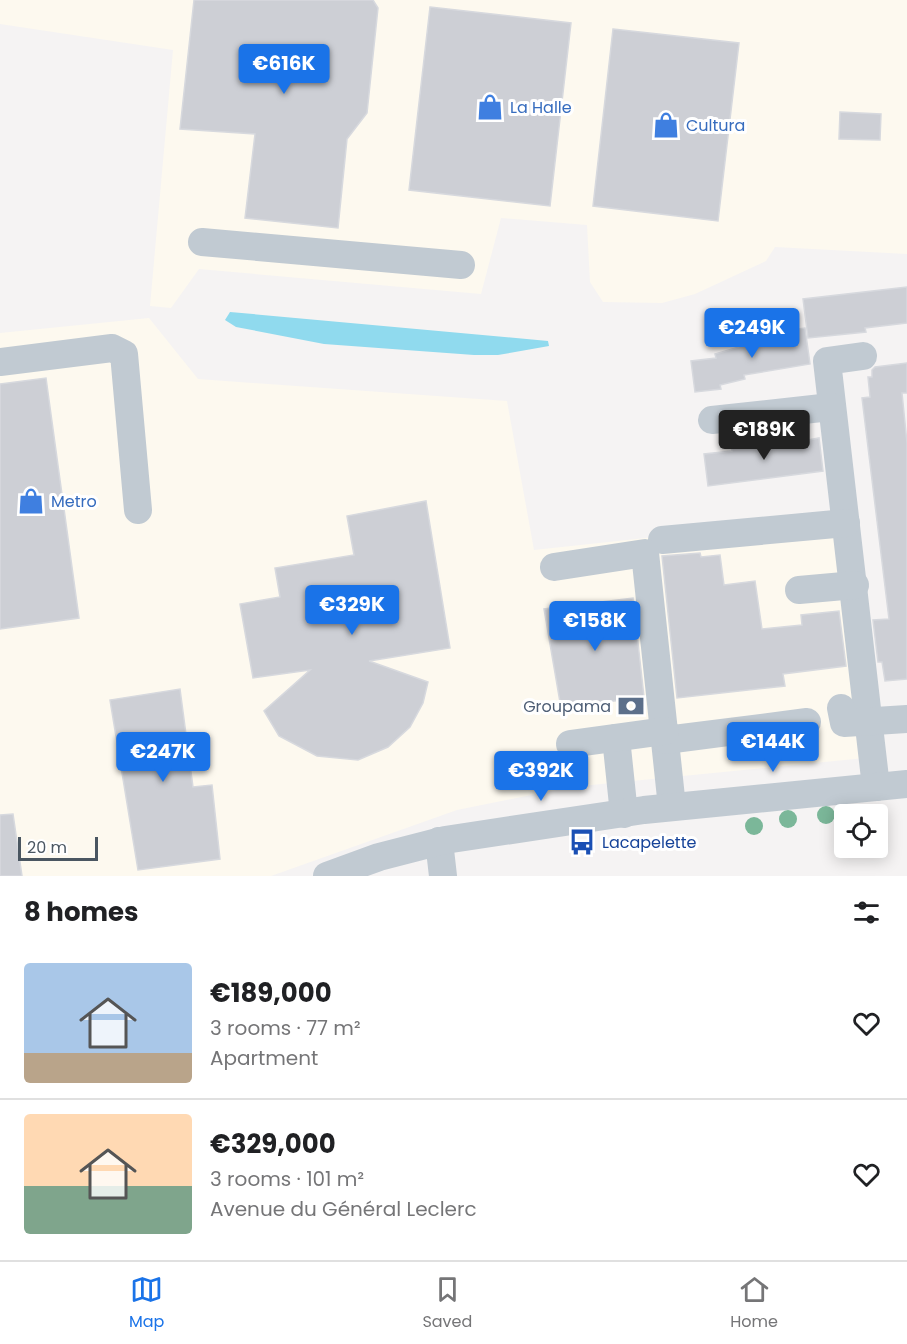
<!DOCTYPE html>
<html lang="en">
<head>
<meta charset="utf-8">
<style>
	:root { --surface:#fff; --page:#f6f6f6; --text:#202124; --muted:#757577; --line:#e0e0e0; --accent:#1a73e8 }
	body { margin:0; font-family:Poppins,sans-serif; background:var(--page); color:var(--text); height:100vh; display:flex; flex-direction:column; font-size:22px; white-space:nowrap }
	* { box-sizing:border-box; margin:0 }
	p { font-size:20px; color:var(--muted) }
	.icon { flex:none; width:33px; height:33px; fill:none; stroke:currentColor; stroke-width:2; stroke-linecap:round; stroke-linejoin:round }
	.map { position:relative; height:876px; overflow:hidden }
	.drawer { display:flex; flex-direction:column; background:var(--surface); flex:1 }
	.drawer>* { flex:none }
	.buttons { position:absolute; left:834px; top:804px; display:grid; gap:12px }
	.buttons a { display:grid; place-items:center; width:54px; height:54px; border-radius:6px; background:var(--surface); box-shadow:0 3px 15px #0003; font-size:30px }
	.scale { position:absolute; left:18px; bottom:15px; width:80px; box-sizing:border-box; padding-left:6px; border:3px solid #4a5661; border-top:0; font-size:16px; line-height:21px; white-space:nowrap; color:#4a5661; -webkit-text-stroke:4px #fff; paint-order:stroke }
	.price { position:absolute; translate:-50% -51px; padding:0 14px; border-radius:6px; background:var(--accent); color:#fff; font-size:20px; line-height:39px; filter:drop-shadow(0 2px 3px #0008) }
	.price::after { content:''; position:absolute; left:50%; top:36px; width:18px; height:14px; margin-left:-9px; background:inherit; clip-path:polygon(0 0,100% 0,50% 100%) }
	.price.selected { background:#222; color:#fff }
	ul { padding:0; list-style:none }
	li { display:flex; align-items:center; gap:18px; height:150px; padding:0 24px }
	li+li { border-top:2px solid var(--line) }
	li span { display:grid; place-items:center; flex:none; width:168px; height:120px; border-radius:6px; color:#555 }
	li>.icon { margin-inline-start:auto }
	span .icon { width:72px; height:72px; fill:#fffc; stroke-width:1 }
	li b { font-size:26px }
	h2 { display:flex; justify-content:space-between; align-items:center; height:72px; padding:0 24px; font-size:26px }
	.dock { display:flex; justify-content:space-around; align-items:center; height:84px; border-top:2px solid var(--line); background:var(--surface); font-size:16px; color:var(--muted) }
	.dock a { display:grid; justify-items:center; gap:3px }
	.dock .selected { color:var(--accent) }
	.map>svg:first-child { display:block }
</style>
</head>
<body>
<div class="map">
<svg width="907" height="876" viewBox="0 0 907 876">
	<rect width="100%" height="100%" fill="#f5f3f3"/>
	<!-- commercial -->
	<g fill="#fdf9ef">
		<path d="M0,0h907v254l-132,-7 -9,14 -71,33 -33,9 -59,-1 -13,-20 -3,-57 -86,-7 -20,76 -282,-25 -28,39 -21,-2 23,-256 -173,-26z"/>
		<path d="M149,318l49,61 309,22 27,149 298,-32 33,240 -294,29 -114,23 -186,66h-271v-543z"/>
	</g>
	<!-- water -->
	<path fill="#90daee" d="M230,312l318,29 1,5 -51,9h-24l-150,-11 -88,-17 -11,-7z"/>
	<!-- building -->
	<g fill="#cdcfd5" stroke="#d7d9de" stroke-width="1.5">
		<path d="M194,0h179l5,8 -11,105 -20,26 -9,89 -93,-10 10,-84 -75,-5z"/>
		<path d="M430,7l141,16 -21,183 -141,-16z"/>
		<path d="M613,29l126,14 -21,178 -125,-15z"/>
		<path d="M840,112l41,2 -1,26 -41,-1z"/>
		<path d="M907,287v36l-42,5 1,4 -58,6 -5,-39z"/>
		<path d="M805,328l5,36 -66,11 1,4 -25,6 1,4 -26,3 -4,-31 25,-3 -1,-4 24,-7v-4l27,-3 -1,-7z"/>
		<path d="M907,363v30h-5l5,50v236l-22,2 -3,-19h-4l-5,-42 16,-1 -27,-221 8,-1 -2,-20h4v-7l3,-3z"/>
		<path d="M46,378l33,240 -79,11v-245z"/>
		<path d="M808,437v3l11,-2 4,33 -115,15 -4,-32 28,-3 -1,-5z"/>
		<path d="M426,501l24,147 -81,13 59,21 -5,21 -13,24 -22,20 -30,13 -41,-4 -38,-20 -15,-25 46,-41 -57,8 -13,-74 40,-7 -5,-29 79,-13 -7,-39z"/>
		<path d="M700,553l1,4 19,-2 4,30 31,-4 7,48 40,-4 -1,-10 38,-4 7,55 -63,8 2,12 -108,12 -15,-142z"/>
		<path d="M633,598l11,99 -83,11 -17,-99z"/>
		<path d="M180,689l13,98 19,-2 8,74 -82,11 -28,-170z"/>
		<path d="M13,814l9,62h-22v-61z"/>
	</g>
	<g fill="none" stroke-linecap="round" stroke-linejoin="round">
		<!-- minor -->
		<g stroke="#c1cad2" stroke-width="28">
			<path d="M202,242l259,23"/>
			<path d="M863,356l-36,5 49,426"/>
			<path d="M0,362l112,-14 12,6 14,156"/>
			<path d="M712,420l119,-13"/>
			<path d="M662,540l184,-17"/>
			<path d="M554,567l91,-14 27,254"/>
			<path d="M799,590l56,-5"/>
			<path d="M841,708l3,15 63,-4"/>
			<path d="M616,738l8,76"/>
			<path d="M666,740l141,-18"/>
			<path d="M570,744l95,-13"/>
			<path d="M439,841l4,35"/>
			<path d="M327,876l52,-19 66,-17 199,-30 263,-26"/>
		</g>
	</g>
	<!-- trees -->
	<g fill="#7bb799">
		<circle cx="826" cy="815" r="9"/>
		<circle cx="788" cy="819" r="9"/>
		<circle cx="754" cy="826" r="9"/>
	</g>
	<!-- icons -->
	<defs>
		<g id="shop-bare" transform="scale(2.07)"><path d="M-5-2.5h2.3a2.7 3.5 0 0 1 5.4 0H5L5.5 6h-11ZM-1.5-2.5h3a1.5 2.3 0 0 0-3 0Z" fill="#3f7fe0" stroke="#fff" stroke-width="2.5" paint-order="stroke"/></g>
		<g id="bank-bare" transform="scale(2.07)"><path d="M-6-4H6V4H-6ZM0-2.3a2.3 2.3 0 1 0 0 4.6a2.3 2.3 0 1 0 0-4.6Z" fill="#5c6f8a" stroke="#fff" stroke-width="2.5" paint-order="stroke"/></g>
		<g id="bus-bare" transform="scale(2.07)"><path d="M-5-6H5V4H4V6H2V4H-2V6H-4V4H-5ZM-3.5-4V0h7V-4ZM-3.5 1.2v1.5H-2V1.2ZM2 1.2v1.5H3.5V1.2Z" fill="#1a4fb4" stroke="#fff" stroke-width="2.5" paint-order="stroke"/></g>
	</defs>
	<g fill-rule="evenodd">
		<use href="#shop-bare" x="490" y="107"/>
		<use href="#shop-bare" x="666" y="125"/>
		<use href="#shop-bare" x="31" y="501"/>
		<use href="#bank-bare" x="631" y="706"/>
		<use href="#bus-bare" x="582" y="842"/>
	</g>
	<g text-anchor="middle" dominant-baseline="central" stroke-width="6" stroke-linejoin="round" paint-order="stroke">
		<!-- shop labels -->
		<g font-size="16" fill="#366cbe" stroke="#fff" text-anchor="start">
			<text x="510" y="107">La Halle</text>
			<text x="686" y="125">Cultura</text>
			<text x="51" y="501">Metro</text>
		</g>
		<!-- service labels -->
		<g font-size="16" fill="#4e5e75" stroke="#fff" text-anchor="end">
			<text x="611" y="706">Groupama</text>
		</g>
		<!-- transit labels -->
		<g font-size="16" fill="#164399" stroke="#fff" text-anchor="start">
			<text x="602" y="842">Lacapelette</text>
		</g>
	</g>
</svg>
<div class="buttons">
<a><svg class="icon" aria-label="locate" viewBox="0 0 24 24"><circle cx="12" cy="12" r="6"/><path d="M12 2v4M12 18v4M2 12h4M18 12h4"/></svg></a>
</div>
<div class="scale">20 m</div>
<b class="price" style="left:284px;top:95px">€616K</b>
<b class="price" style="left:752px;top:359px">€249K</b>
<b class="price selected" style="left:764px;top:461px">€189K</b>
<b class="price" style="left:352px;top:636px">€329K</b>
<b class="price" style="left:595px;top:652px">€158K</b>
<b class="price" style="left:773px;top:773px">€144K</b>
<b class="price" style="left:163px;top:783px">€247K</b>
<b class="price" style="left:541px;top:802px">€392K</b>
</div>
<section class="drawer">
<h2>8 homes<svg class="icon" aria-label="filters" viewBox="0 0 24 24"><path d="M4 7h16M4 17h16"/><circle cx="9" cy="7" r="2"/><circle cx="15" cy="17" r="2"/></svg></h2>
<ul>
<li><span style="background:linear-gradient(#a9c7e8 75%,#b9a48a 0)"><svg class="icon" aria-label="home" viewBox="0 0 24 24"><path d="M3 11l9-7 9 7M6 9v11h12V9"/></svg></span><div><b>€189,000</b><p>3 rooms · 77 m²</p><p>Apartment</p></div><svg class="icon" aria-label="heart" viewBox="0 0 24 24"><path d="M12 20l-8-8c-3-5 5-10 8-4 3-6 11-1 8 4z"/></svg></li>
<li><span style="background:linear-gradient(#ffd9b3 60%,#7fa58c 0)"><svg class="icon" aria-label="home" viewBox="0 0 24 24"><path d="M3 11l9-7 9 7M6 9v11h12V9"/></svg></span><div><b>€329,000</b><p>3 rooms · 101 m²</p><p>Avenue du Général Leclerc</p></div><svg class="icon" aria-label="heart" viewBox="0 0 24 24"><path d="M12 20l-8-8c-3-5 5-10 8-4 3-6 11-1 8 4z"/></svg></li>
</ul>
</section>
<nav class="dock">
<a class="selected"><svg class="icon" aria-label="map" viewBox="0 0 24 24"><path d="M3 6l6-2 6 2 6-2v14l-6 2-6-2-6 2zM9 4v14M15 6v14"/></svg>Map</a>
<a><svg class="icon" aria-label="saved" viewBox="0 0 24 24"><path d="M7 4h10v16l-5-4-5 4z"/></svg>Saved</a>
<a><svg class="icon" aria-label="home" viewBox="0 0 24 24"><path d="M3 11l9-7 9 7M6 9v11h12V9"/></svg>Home</a>
</nav>
</body>
</html>
